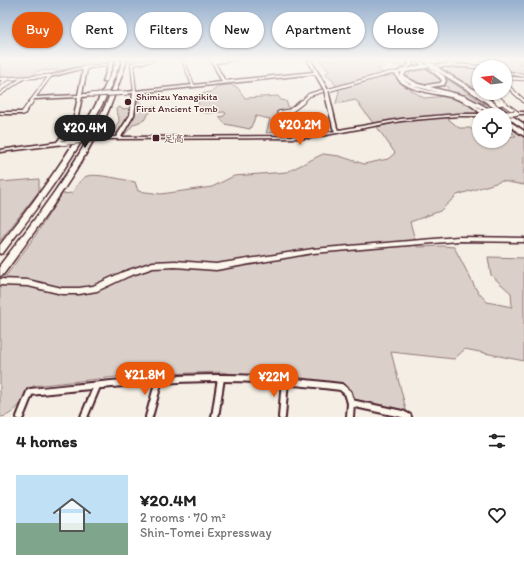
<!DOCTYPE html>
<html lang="en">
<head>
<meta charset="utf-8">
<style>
	:root { --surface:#fff; --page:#f2f2f2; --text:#222; --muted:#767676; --line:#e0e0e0; --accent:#ea580c }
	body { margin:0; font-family:Itim,"Klee One",sans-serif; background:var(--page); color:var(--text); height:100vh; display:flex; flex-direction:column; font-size:15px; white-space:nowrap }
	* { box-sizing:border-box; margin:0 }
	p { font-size:13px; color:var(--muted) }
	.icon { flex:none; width:22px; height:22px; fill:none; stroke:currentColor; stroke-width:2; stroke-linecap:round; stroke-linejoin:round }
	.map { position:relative; height:417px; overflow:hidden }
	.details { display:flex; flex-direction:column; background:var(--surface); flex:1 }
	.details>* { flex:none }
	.guide { position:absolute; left:12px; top:12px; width:500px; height:36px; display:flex; gap:8px }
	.needle { width:26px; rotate:285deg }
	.fabs { position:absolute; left:472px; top:60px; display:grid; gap:8px }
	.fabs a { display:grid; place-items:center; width:40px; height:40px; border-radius:50%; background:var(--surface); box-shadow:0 1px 3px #0004; font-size:20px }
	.price { position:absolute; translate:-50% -34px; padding:0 9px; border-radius:14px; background:var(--accent); color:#fff; font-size:13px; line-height:26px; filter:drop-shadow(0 1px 2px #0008) }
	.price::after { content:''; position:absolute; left:50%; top:24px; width:12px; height:9px; margin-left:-6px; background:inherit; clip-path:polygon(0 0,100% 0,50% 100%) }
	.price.active { background:#222; color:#fff }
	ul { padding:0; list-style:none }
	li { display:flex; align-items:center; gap:12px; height:100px; padding:0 16px }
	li+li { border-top:1px solid var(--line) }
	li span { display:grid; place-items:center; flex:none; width:112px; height:80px; border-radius:0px; color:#555 }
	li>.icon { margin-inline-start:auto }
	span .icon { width:48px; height:48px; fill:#fffc; stroke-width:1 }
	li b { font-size:17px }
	h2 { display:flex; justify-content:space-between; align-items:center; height:48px; padding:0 16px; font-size:17px }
	.tag { padding:0 14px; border-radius:18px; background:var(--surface); box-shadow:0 1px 3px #0004; font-size:14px; line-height:36px }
	.tag.active { background:var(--accent); color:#fff }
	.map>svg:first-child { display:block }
</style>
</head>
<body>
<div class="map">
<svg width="524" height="417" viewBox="0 0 524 417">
	<rect width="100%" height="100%" fill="#f4eee4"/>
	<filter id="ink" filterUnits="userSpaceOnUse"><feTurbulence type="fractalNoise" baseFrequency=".025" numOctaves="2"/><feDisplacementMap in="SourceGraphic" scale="8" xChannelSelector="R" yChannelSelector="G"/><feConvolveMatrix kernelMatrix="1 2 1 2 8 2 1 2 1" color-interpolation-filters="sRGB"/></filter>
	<g filter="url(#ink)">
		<!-- green -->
		<g fill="#dbd0c9" stroke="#92787a">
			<path d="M0,60h135l-74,10 -24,1 -4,5 -33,2z"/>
			<path d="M319,60h87l2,2 -3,1 3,3c-9,3 -16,-4 -26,-3l2,3 -6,3 5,4h13l2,7 13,7v3l13,8 25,-2 23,10 7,7h-17l-89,10 -17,-23 -20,4 3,-13 -6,-10 -8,-7 4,-3z"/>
			<path d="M447,60h77v4h-7l7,3v6l-19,-2v-4h-22z"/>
			<path d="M439,67l40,2v23z"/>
			<path d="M427,69l8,4 7,9c-11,3 -25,5 -34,-5l2,-5z"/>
			<path d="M445,78l40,26 -37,-13v-4l-6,-2 4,-2z"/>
			<path d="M230,85l7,2 8,11 33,-2 3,4 5,1 3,8 -10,4 6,6 -3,12 -16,2 4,-14 -14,-3 -6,13 -25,-5 -6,-7 5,-1 2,-3 -2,-1 -18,1 -7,-2 -1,-11 4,-6 11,-3 6,-5z"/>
			<path d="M132,100l8,1 4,6 13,-1 -4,2 -9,12 -10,4 -9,10 -9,-1 -1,-6c7,-7 3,-10 1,-18l4,-2 2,2 8,-1v-5z"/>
			<path d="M446,117l13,11h11l9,7v6h26v-4l11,-1 -11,-9v-5l19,15v48l-22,-4 -45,14 -17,16 -30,11 7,25 25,-1 12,1 23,44 10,11 25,5 -1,-14 -20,-18 -3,-18 36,1v103l-59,-12 -11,10 -63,-7 17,65 -47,-11 -20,-19 -71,-7 -49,-8 -87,3 -101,11c-6,11 -20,31 -33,31v-133l33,-45 29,-45 10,-1c4,-6 8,-14 15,-17 9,-3 38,4 48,6l3,9 23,3 51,-7 22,-11 53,-4 36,-18 16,2 25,8 24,-5 7,-6 -18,-26 22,-5z"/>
			<path d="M39,179v12l-39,50v-59z"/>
		</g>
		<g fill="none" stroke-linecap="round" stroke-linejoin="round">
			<!-- street-far2 casing -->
			<g stroke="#4a1f2b" stroke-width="4.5">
				<g id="street-far2">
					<path d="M183,60l10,25"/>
					<path d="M83,68l23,-3"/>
					<path d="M505,78l19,1"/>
					<path d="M0,79l50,-3"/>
					<path d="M0,84l8,-6"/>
					<path d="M505,84l19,17"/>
					<path d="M329,90l61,-17h7"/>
					<path d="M135,92l-3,-28 20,-4"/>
					<path d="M494,93l10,10"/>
					<path d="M0,94l23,-16"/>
					<path d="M30,103l20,-27"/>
					<path d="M301,103l8,-8 13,-4"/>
				</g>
			</g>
			<!-- street-far1 casing -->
			<g stroke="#4a1f2b" stroke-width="5.5">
				<g id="street-far1">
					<path d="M302,102l-12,9 -11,2 36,23"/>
					<path d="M502,102l15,11"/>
					<path d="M23,113l8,-11"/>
				</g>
			</g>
			<!-- street casing -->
			<g stroke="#4a1f2b" stroke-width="10">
				<g id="street">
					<path d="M20,417l10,-25c63,-6 127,-14 190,-14 41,0 81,4 121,9l7,6 3,10 51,11 6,3"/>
					<path d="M84,417l13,-31"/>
					<path d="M149,417l10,-37"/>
					<path d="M215,417l6,-39"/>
					<path d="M282,417l3,-37"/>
					<path d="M350,417l1,-14"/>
				</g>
			</g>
			<!-- secondary casing -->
			<g stroke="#4a1f2b" stroke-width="3">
				<g id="secondary">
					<path d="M211,60h25l-21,3 10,18 89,-9 -6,-12h3l17,30 9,38 2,2 62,-11 57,-5h23c-7,-8 -17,-13 -27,-16 -14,-4 -47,-7 -56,-19 -1,-1 -2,-5 -3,-6l14,-8 -1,-5h3l2,5 -14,8c7,18 42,18 58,23 11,4 21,10 29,18h5l2,1h-14v1h-21l-57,5 -91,17 -206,1v-2h12l14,-22 3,-22 -7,1 -2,-1 1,-1 97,-10zM315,74l9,16 9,38 2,3 -25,5 -189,1 13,-22 3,-22z"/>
					<path d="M77,68h8l2,1 -5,25h9l2,1 -2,1 -9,1 -5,24 -15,21 2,1v1l-64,8v-2l57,-8 16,-21 5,-24 -43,2 -2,-1 2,-1 43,-2 5,-25h-6l-27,7 -2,-1z"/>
					<path d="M0,112h23l2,1 -2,1h-23z"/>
					<path d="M514,112h10v2h-9l-2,-1z"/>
					<path d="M458,237l66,1v4l-66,-1 -145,12 -97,17 -41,-3 -22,1 -24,8 -32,15 -18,3h-17l-34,-8 -28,-1v-6l28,1 34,8h17l14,-2 30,-14 30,-10 22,-1 41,3 97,-15z"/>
				</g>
			</g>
			<!-- highway casing -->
			<g stroke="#4a1f2b" stroke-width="3">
				<g id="highway">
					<path d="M110,60h4l-7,21 -4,1z"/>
					<path d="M117,60h4c-7,18 -14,37 -24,54 -26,49 -60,94 -94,139l-3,1v-9c47,-60 87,-114 117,-185z"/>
					<path d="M123,60h4c-7,20 -13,39 -22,58 -27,56 -65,106 -102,157l-3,1v-11c36,-47 73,-95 100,-148 9,-18 16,-37 23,-57z"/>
					<path d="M414,60h6l6,5 25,-1 30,2v1h-2v1c-25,-2 -49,-3 -73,4l-2,4 14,8 9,2v-1l13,-2 2,-2 -2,-3 -11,-9 4,-1 11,8 2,5 -2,4 -14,2 35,9 36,19h-7l-33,-17 -47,-12 -14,-8 2,-8 20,-5z"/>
					<path d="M438,68l42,25 44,31v5l-48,-34 -40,-25v-1z"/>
					<path d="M505,71l19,4v2l-19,-4z"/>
					<path d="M487,93h6l9,10v2h-4z"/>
					<path d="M505,118l19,13v5l-19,-13z"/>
				</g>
			</g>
			<!-- street-far2 -->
			<use href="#street-far2" stroke="#fbf7ec" stroke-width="2.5"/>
			<!-- street-far1 -->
			<use href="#street-far1" stroke="#fbf7ec" stroke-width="3.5"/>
			<!-- street -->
			<use href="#street" stroke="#fbf7ec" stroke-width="6"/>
			<!-- secondary -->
			<use href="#secondary" fill="#fbf7ec" fill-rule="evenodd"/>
			<!-- highway -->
			<use href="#highway" fill="#fbf7ec" fill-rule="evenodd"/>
			<!-- secondary-bridge-far1 casing -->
			<g stroke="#4a1f2b" stroke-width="5.5" stroke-linecap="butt">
				<path id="secondary-bridge-far1" d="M91,95l35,-2"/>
			</g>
			<!-- secondary-bridge casing -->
			<g stroke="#4a1f2b" stroke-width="6" stroke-linecap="butt">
				<g id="secondary-bridge">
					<path d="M491,115l24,-2"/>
					<path d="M62,143l44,-5"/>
				</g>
			</g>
			<!-- highway-bridge casing -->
			<g stroke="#4a1f2b" stroke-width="6" stroke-linecap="butt">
				<path id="highway-bridge" d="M429,64l8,5"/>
			</g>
			<!-- secondary-bridge-far1 -->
			<use href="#secondary-bridge-far1" stroke="#fbf7ec" stroke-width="3.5"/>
			<!-- secondary-bridge -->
			<use href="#secondary-bridge" stroke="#fbf7ec" stroke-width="4.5"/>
			<!-- highway-bridge -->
			<use href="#highway-bridge" stroke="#fbf7ec" stroke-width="4.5"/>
		</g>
	</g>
	<!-- sky -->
	<linearGradient id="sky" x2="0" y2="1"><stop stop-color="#95afcd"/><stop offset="0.5" stop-color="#faf7f3"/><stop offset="1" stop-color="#faf7f3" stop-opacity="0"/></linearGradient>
	<rect width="524" height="119" fill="url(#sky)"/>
	<!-- markers -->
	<g fill="#4a1f2b" stroke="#fbf7ec" stroke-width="1.5">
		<circle cx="128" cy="102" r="4"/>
		<rect x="152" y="134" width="8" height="8" rx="2"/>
	</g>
	<g text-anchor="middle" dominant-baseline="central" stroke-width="3" stroke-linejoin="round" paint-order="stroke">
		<!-- far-poi labels -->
		<g font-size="10" fill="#4a1f2b" stroke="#fbf7ec" text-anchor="start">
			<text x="136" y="96">Shimizu Yanagikita<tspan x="136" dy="12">First Ancient Tomb</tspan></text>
			<text x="164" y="138">足高</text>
		</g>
	</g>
</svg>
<div class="fabs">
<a><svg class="needle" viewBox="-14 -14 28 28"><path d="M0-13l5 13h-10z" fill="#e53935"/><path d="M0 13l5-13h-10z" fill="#767676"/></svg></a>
<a><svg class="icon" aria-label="locate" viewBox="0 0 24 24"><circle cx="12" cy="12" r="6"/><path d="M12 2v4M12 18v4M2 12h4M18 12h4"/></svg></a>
</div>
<b class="price" style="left:300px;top:146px">¥20.2M</b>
<b class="price active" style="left:85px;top:149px">¥20.4M</b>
<b class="price" style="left:145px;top:396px">¥21.8M</b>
<b class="price" style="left:274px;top:398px">¥22M</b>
<div class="guide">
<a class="tag active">Buy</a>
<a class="tag">Rent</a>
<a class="tag">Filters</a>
<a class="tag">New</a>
<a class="tag">Apartment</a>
<a class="tag">House</a>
</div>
</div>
<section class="details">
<h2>4 homes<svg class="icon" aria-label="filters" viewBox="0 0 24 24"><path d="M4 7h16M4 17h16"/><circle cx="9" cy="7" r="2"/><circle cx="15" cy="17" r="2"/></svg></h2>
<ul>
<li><span style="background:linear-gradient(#bfe0f5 60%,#7fa58c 0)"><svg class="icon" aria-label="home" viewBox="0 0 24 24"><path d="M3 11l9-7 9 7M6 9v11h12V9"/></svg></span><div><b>¥20.4M</b><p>2 rooms · 70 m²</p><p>Shin-Tomei Expressway</p></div><svg class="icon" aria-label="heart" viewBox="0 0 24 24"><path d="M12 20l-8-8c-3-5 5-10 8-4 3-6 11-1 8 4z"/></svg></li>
</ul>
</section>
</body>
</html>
